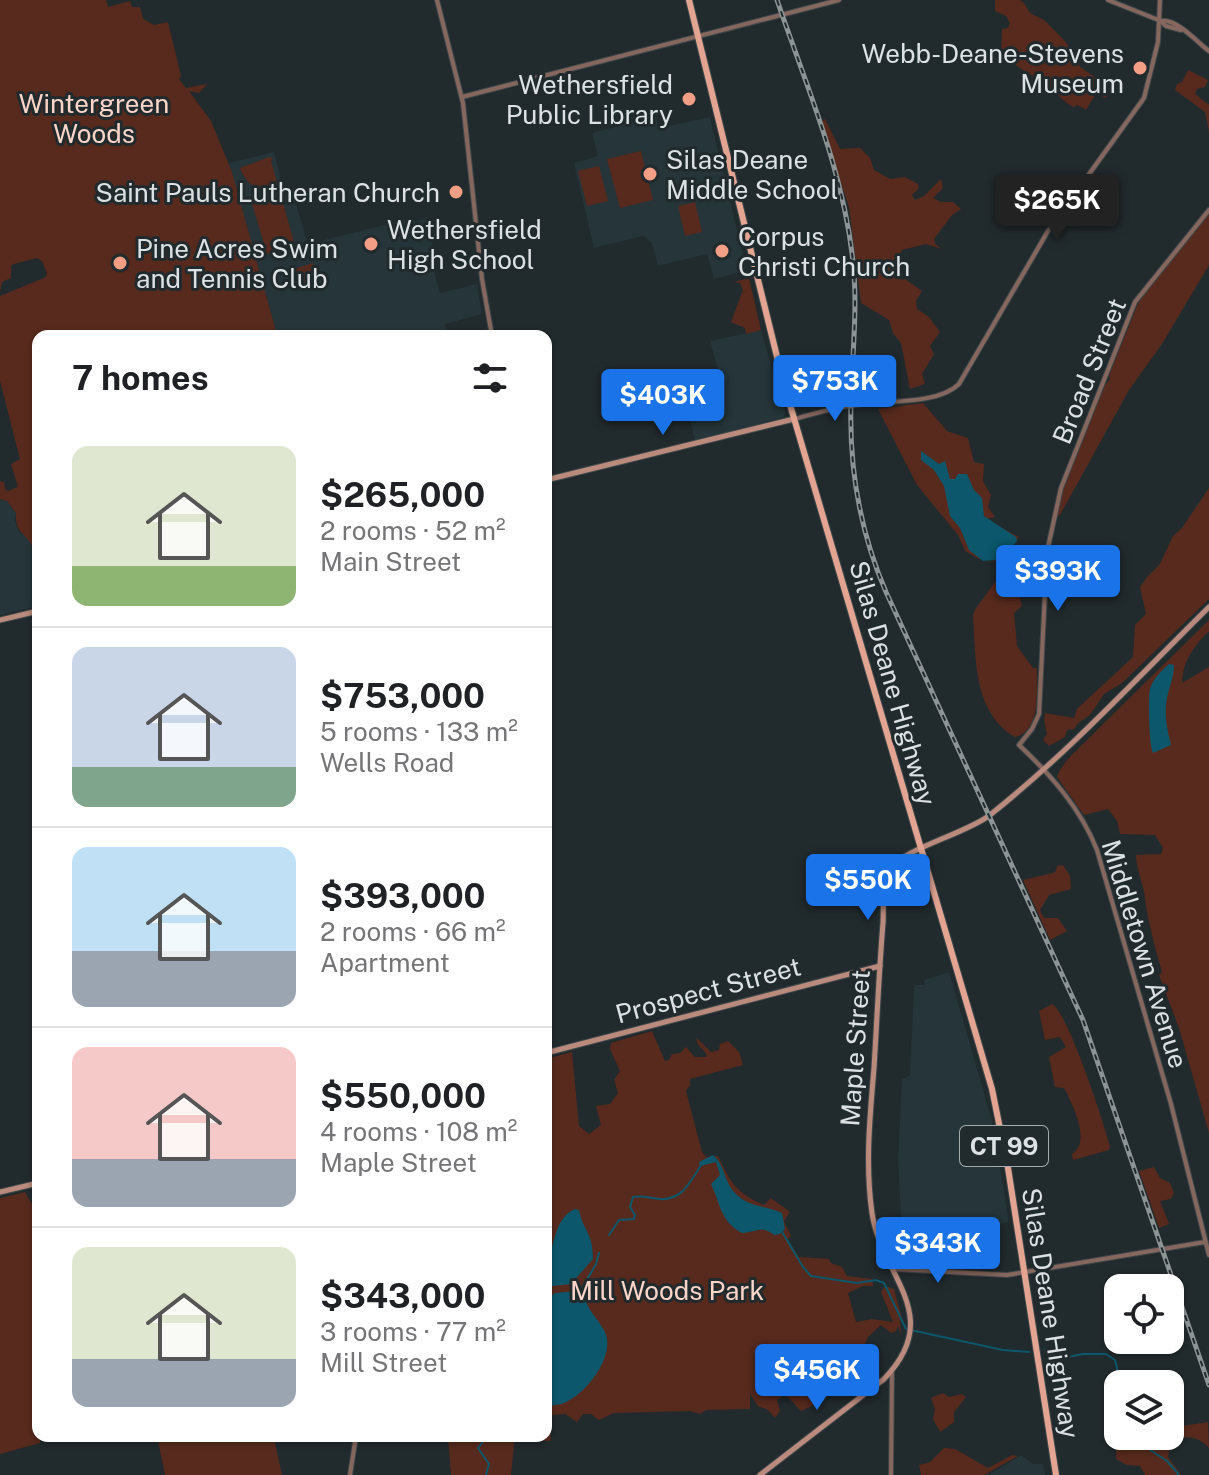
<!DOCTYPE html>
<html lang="en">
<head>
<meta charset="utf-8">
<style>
	:root { --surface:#fff; --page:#f6f6f6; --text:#202124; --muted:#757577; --line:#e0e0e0; --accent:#1a73e8 }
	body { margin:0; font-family:"Public Sans",sans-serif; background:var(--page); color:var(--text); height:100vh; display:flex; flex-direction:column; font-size:30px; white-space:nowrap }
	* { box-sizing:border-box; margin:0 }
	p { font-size:26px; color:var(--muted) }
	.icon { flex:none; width:44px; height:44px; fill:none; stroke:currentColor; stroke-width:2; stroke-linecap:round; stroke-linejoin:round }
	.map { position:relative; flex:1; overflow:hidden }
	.details { position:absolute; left:32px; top:330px; width:520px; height:1112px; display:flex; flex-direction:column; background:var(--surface); border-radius:16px; box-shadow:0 2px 6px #0004 }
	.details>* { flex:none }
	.tools { position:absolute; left:1104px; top:1274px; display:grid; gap:16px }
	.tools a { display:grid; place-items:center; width:80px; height:80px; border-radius:16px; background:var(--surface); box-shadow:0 2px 6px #0004; font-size:40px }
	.price { position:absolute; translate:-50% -68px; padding:0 18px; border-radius:8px; background:var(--accent); color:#fff; font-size:26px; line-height:52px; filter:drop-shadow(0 2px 4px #0008) }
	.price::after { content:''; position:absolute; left:50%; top:48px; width:24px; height:18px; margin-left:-12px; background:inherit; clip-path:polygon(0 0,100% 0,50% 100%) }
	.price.selected { background:#222; color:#fff }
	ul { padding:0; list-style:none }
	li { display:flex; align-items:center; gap:24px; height:200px; padding:0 40px }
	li+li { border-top:2px solid var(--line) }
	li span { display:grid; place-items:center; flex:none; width:224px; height:160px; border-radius:16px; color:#555 }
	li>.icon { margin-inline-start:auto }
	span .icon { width:96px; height:96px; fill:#fffc; stroke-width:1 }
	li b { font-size:34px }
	h2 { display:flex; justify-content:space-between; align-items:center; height:96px; padding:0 40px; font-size:34px }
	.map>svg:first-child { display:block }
</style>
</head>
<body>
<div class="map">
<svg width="1209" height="1475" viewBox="0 0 1209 1475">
	<rect width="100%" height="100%" fill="#212a2d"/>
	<!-- built -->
	<g fill="#253539">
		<path d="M656,116l3,12 51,-11 36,151 -4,4 -28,7 -7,-25 -49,12 -6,-23 -9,-7 -49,12 -20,-85 24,-7 -6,-23z"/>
		<path d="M274,152l13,50 8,-1 13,43 105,-26 2,3 15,-3 5,57 5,18 37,-9 5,30 -37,10 2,12 -170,-1 -48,-172z"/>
		<path d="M761,330l24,82 -1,5 -89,24 -9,-40 38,-10 -14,-50z"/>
		<path d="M0,499l7,2 9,12 -1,8 4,11 8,4 6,10 5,2v58l-38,9z"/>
		<path d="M949,972l43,148 17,102 -21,4v14l-36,-5 -1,8 -39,-4 -11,-24 -3,-56 4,-80 8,-3 4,-91h11l-1,-5z"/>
		<path d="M1021,1455l12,9h10l2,11h-56z"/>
	</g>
	<!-- green -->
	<g fill="#572a1d">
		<path d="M0,0h106l2,7 22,-6 2,6h8l3,12 11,6 14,-3 13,54 -2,3 7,9 21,-4 -8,9 -10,-2 22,30 21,51 45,163 3,1h-242v212l-5,-1c-9,-16 -18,-14 -17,-34l-9,-12 -7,-2v-18l4,1 1,7 3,2 10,-4 -7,-23 9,-5 -20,-78v-85l46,-19 1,-3 -5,-13 -5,-3 -23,6 -3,2v12l-9,4 -2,10z"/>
		<path d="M995,0h25l4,3 6,10 14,7 18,18 11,13 7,16 30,20 -2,9 -3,2 -8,-6 -11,18 -8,-5 -5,2c-10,-6 -17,-14 -26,-22 -13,-11 -33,-15 -40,-32h-6l1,-24 6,-1 2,-5 -4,-7 -11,-5z"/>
		<path d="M1188,70l20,10 -3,7 -8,2 -2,5 14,11v27l-4,-20 -30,-22 2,-6 5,-2z"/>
		<path d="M825,119l15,30 20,-1 10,10 4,12 16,9 15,-2 13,7 1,4 -7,7 3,5 9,-4 17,-17 2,9 -10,10 8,4h12l8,7 -9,6 -18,24 1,5 7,5 -16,-5 -24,6 -5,12 4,18 4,-1 17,12 -6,10 1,8 12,8 11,15 -10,14 4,8 -12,20 3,10 -15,5 -9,-46 -8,-10 -4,-13 -28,-17 -12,-96 -28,-85z"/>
		<path d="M641,151l12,49 -33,8 -13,-49z"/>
		<path d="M269,157l4,1 -2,3 8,29c-18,4 -33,-5 -39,-22z"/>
		<path d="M599,166l9,35 -21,5 -9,-35z"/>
		<path d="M280,192l15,54 -28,8 -16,-54z"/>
		<path d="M695,202l7,30 -17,4 -7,-30z"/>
		<path d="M1209,214v51l-47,79 -33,46 -69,125 -3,2c-3,-28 36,-103 48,-132l5,-6 -1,-4 31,-76z"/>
		<path d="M313,263l5,19c-8,7 -16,6 -23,-2l-1,-11z"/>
		<path d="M749,278l12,52 -15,4 -1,-6 -14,-6 12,-32 -3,-7 -6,-1z"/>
		<path d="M923,403l24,28 21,7 6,24 10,2 -1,17 8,14 -3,12 7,10 -10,2 34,18 -18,24 -22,-2 -14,-8 -7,-16 -41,-50 -39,-76z"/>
		<path d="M1209,488v111l-87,84 -18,11 -14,21 -12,8 -4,6 -7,1 -2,7 -16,9 -6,-6 4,-6 -3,-14 1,-7 29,5 3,-9 56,-52 2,-32 11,-11 -6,-27 7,-10 13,-13 13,-28 9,-8z"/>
		<path d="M1017,553l4,1 -3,37 4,15 -8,7 3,33 16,22h4c-1,21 5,63 -22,69 -42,-25 -39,-78 -42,-122l3,-7z"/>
		<path d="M1209,620v11c-16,16 -26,30 -27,52l27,-16v466l-30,-105 -20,-53 3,-3c-7,-25 -14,-49 -17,-74 -1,-14 -9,-28 -9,-43l25,-1 2,-6 -8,-13 -35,-1 -3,-13 -9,-12 -24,6 -27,-38c5,-17 29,-34 41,-48z"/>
		<path d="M1063,865l7,11 1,13 -22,6 -9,15 4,8h14l9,13 -17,9 -27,-60 30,-7 3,-2 1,-5z"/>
		<path d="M1052,1004c16,8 52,120 58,142l-1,4 -36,10 -1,-6c20,-12 0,-51 -8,-66l-9,-1 -6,-30 17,-10 -6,-10 -15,3 -6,-29z"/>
		<path d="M652,1031l13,30 4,-1 3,-6 8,-1 6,-6 9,10h12c-1,-8 -12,-10 -10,-19l14,14 8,-2 1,-6 8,-3 11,11 4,13 -53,14v6l-4,6 16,61 4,5 12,-1c13,27 18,37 46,49l7,-7 19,14 -6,9 7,15 -4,4 12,17 30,2 2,4 11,4 5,9 25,3 1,7h-10l-15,7 8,29 16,-3 21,3 -12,-30 4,-6 9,3 8,29 -2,4 1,13 -3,-9 -2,5 -5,2 -10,-8 -13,12 -4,9 13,31 -13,10 -15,-21 -13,-12 -6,1 6,15 -12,6 -1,9 -13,10 4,10 -13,6 -13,-14 -5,-1 -6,4 3,11 -5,7 -7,-8 -10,-4 -8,-12v15l-44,1 -6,4 -10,-3 -76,2 -15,7 -8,-6h-8l-6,8 -12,-8 -15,1 1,26h-8l-6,-5h9v-377l26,-7 7,74 10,8 12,-9 -5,-19 14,-2 8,-11 -4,-13 6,-9 -10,-22 1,-6z"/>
		<path d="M1154,1167l6,11 10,5 4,10 -3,6 -11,2 9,23 -10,4 -20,-57z"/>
		<path d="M25,1192l13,23 2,228 -40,11v-256z"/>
		<path d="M943,1393l6,4 13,-3 4,3 -12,15v10l-14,10 -7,-13 2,-10 -4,-11z"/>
		<path d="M1118,1412v24h17l8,4 27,-4v-3l12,-7 26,-4 1,26c-13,-15 -38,-16 -41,9l13,18h-36l-5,-9 -13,-1 -11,-6z"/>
		<path d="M157,1436l117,2 8,37h-117z"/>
		<path d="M448,1436h67l-4,39h-60z"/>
		<path d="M944,1448l11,1 33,19 24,-13 6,1 -34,19h-63l-2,-10 11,-3z"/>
	</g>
	<!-- water -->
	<g fill="#0c576b">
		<path d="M921,451l18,13 6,-3 5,18h5l3,-5h9l7,16 8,8 2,18 32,21 1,4 -11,12 -1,6 -22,2 -14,-11 -9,-22 -10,-12 -6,-30 -10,-16 -13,-10z"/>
		<path d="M1169,664l5,1c0,12 -5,22 -7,33 -3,17 0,31 4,47l-18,8c-4,-8 -5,-55 -3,-64 3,-10 11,-18 19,-25z"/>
		<path d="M713,1155c12,10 11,27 22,38 12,14 33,13 47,20l3,16 -5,5 -6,1c-12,-10 -18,-3 -32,-2 -22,-12 -21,-28 -31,-49l9,-9 -4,-13 -16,4 -1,-4z"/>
		<path d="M575,1209l4,1c4,21 14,22 14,49l-22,25 -19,2 -6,-8c5,-20 7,-61 29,-69z"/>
		<path d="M580,1288h4c0,21 13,28 21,44 11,24 -19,62 -41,71 -5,2 -12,2 -18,4v-25l5,-8 -5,-23v-51l9,-7 23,-2z"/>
	</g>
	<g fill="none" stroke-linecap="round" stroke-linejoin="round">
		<!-- stream -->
		<g stroke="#0c576b" stroke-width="2">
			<path d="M781,1230l22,37 8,9 46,7 19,-3 8,3 22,46 97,21 26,2"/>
			<path d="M609,1235l10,-15 15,-1 1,-4 -5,-8 3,-10c8,-2 17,1 26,2 24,2 31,-18 43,-35"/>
			<path d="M582,1288l14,-24 3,-11"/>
			<path d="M1045,1349l8,2 4,8 26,-5h23l9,6 6,24"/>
			<path d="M1129,1436l38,25 12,14"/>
			<path d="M482,1443l-4,5 11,16 -3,11"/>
		</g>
		<!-- tertiary casing -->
		<g stroke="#3f474a" stroke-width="6">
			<g id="tertiary">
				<path d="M437,0l26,103 19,176 10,57"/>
				<path d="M1108,0l53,21 5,5 15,4"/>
				<path d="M1161,21c15,-3 35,20 48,30"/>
				<path d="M462,97l377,-97"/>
				<path d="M1209,210l-74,92 -74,186 -14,64 -8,162 -7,15 -13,16c32,30 62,64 78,105l74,254 38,151"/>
				<path d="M794,419c20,-5 41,-12 62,-14 29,-5 82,0 103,-21l89,-153 96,-133 14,-56 2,-42"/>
				<path d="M893,1269l114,6 198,-33"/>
				<path d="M350,1475l6,-39"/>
				<path d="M891,1475l1,-105"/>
			</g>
		</g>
		<!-- secondary casing -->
		<g stroke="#3f474a" stroke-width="7">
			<g id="secondary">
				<path d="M546,480l248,-61"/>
				<path d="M0,620l38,-9"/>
				<path d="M546,1053l334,-87"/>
				<path d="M0,1192l38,-9"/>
				<path d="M760,1475l124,-96c62,-64 -3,-103 -12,-166 -7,-49 -2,-97 2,-145 3,-48 5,-97 9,-145 1,-16 -2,-39 7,-53 13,-22 76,-36 100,-55 78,-62 148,-138 219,-208"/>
			</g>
		</g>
		<!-- primary casing -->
		<g stroke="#3f474a" stroke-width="8">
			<path id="primary" d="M689,0l94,381 209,708 16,79 48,307"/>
		</g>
		<!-- tertiary -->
		<use href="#tertiary" stroke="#85675e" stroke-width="4"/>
		<!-- secondary -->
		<use href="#secondary" stroke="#ba8a7c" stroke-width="5"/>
		<!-- primary -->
		<use href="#primary" stroke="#e3a592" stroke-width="6"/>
		<!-- rail casing -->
		<g stroke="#8c9496" stroke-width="5">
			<path id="rail" d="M777,0c29,85 67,172 76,262 5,47 -1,93 -2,140 -2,65 9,130 35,190l197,428 126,365"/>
		</g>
		<!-- rail -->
		<use href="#rail" stroke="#212a2d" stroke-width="2" stroke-dasharray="6" stroke-linecap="butt"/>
	</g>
	<!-- markers -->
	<g fill="#f39f85" stroke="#212a2d" stroke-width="3">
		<circle cx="1140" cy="68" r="8"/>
		<circle cx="689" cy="99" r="8"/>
		<circle cx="650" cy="174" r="8"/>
		<circle cx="456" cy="192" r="8"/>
		<circle cx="371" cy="244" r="8"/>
		<circle cx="722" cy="251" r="8"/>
		<circle cx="120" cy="263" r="8"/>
	</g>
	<g text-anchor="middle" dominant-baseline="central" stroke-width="6" stroke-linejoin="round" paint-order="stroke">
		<!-- shield labels -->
		<rect fill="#212a2d" stroke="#a4abad" stroke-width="2" x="960" y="1126" width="88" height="40" rx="6"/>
		<g font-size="24" font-weight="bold" fill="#dce2e4">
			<text x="1004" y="1146">CT 99</text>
		</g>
		<!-- poi labels -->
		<g font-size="26" fill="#dce2e4" stroke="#212a2d" text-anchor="start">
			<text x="1124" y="53" text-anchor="end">Webb-Deane-Stevens<tspan x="1124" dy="30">Museum</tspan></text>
			<text x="673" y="84" text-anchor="end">Wethersfield<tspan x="673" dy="30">Public Library</tspan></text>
			<text x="666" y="159">Silas Deane<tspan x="666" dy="30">Middle School</tspan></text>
			<text x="440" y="192" text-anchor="end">Saint Pauls Lutheran Church</text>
			<text x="387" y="229">Wethersfield<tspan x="387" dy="30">High School</tspan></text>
			<text x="738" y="236">Corpus<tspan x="738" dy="30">Christi Church</tspan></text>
			<text x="136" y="248">Pine Acres Swim<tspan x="136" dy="30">and Tennis Club</tspan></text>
		</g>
		<!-- park labels -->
		<g font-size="26" fill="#fed5c9" stroke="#212a2d">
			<text x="94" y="103">Wintergreen<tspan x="94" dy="30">Woods</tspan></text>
			<text x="667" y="1290">Mill Woods Park</text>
		</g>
		<!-- street labels -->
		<g font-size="26" fill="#dce2e4" stroke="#212a2d">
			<text transform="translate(1089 371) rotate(-68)">Broad Street</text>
			<text transform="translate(893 683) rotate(74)">Silas Deane Highway</text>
			<text transform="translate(1145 954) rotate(73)">Middletown Avenue</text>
			<text transform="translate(708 990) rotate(-15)">Prospect Street</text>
			<text transform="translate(855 1048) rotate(-86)">Maple Street</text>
			<text transform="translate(1051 1313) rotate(81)">Silas Deane Highway</text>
		</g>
	</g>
</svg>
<div class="tools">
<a><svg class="icon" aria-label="locate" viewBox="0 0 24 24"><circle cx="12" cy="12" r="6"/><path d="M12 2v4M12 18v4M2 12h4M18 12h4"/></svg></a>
<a><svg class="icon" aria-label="layers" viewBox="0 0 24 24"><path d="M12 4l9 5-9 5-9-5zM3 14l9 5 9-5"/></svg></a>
</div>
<b class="price selected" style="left:1057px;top:242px">$265K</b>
<b class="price" style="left:835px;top:423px">$753K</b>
<b class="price" style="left:663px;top:437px">$403K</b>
<b class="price" style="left:1058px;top:613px">$393K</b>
<b class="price" style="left:868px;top:922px">$550K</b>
<b class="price" style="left:938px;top:1285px">$343K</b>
<b class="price" style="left:817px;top:1412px">$456K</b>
<section class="details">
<h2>7 homes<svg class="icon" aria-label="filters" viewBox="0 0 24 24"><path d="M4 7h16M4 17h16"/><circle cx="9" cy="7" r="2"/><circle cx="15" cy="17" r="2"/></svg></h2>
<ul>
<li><span style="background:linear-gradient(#dfe7d0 75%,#8fb573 0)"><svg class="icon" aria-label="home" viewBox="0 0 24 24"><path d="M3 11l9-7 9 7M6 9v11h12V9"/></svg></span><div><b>$265,000</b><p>2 rooms · 52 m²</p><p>Main Street</p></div></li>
<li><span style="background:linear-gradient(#c9d6e8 75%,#7fa58c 0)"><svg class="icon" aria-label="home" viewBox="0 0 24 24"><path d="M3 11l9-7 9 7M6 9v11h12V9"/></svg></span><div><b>$753,000</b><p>5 rooms · 133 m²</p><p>Wells Road</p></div></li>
<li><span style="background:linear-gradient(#bfe0f5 65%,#9aa5b1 0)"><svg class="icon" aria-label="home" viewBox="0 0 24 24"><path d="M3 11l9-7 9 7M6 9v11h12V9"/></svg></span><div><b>$393,000</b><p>2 rooms · 66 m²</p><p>Apartment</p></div></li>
<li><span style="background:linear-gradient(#f6c9c9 70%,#9aa5b1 0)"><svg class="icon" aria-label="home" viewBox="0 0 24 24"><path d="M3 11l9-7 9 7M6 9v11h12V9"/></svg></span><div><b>$550,000</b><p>4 rooms · 108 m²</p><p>Maple Street</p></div></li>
<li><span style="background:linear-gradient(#dfe7d0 70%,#9aa5b1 0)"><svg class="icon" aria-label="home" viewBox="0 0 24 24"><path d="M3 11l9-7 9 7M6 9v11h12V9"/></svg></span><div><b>$343,000</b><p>3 rooms · 77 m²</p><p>Mill Street</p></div></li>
</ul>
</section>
</div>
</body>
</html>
